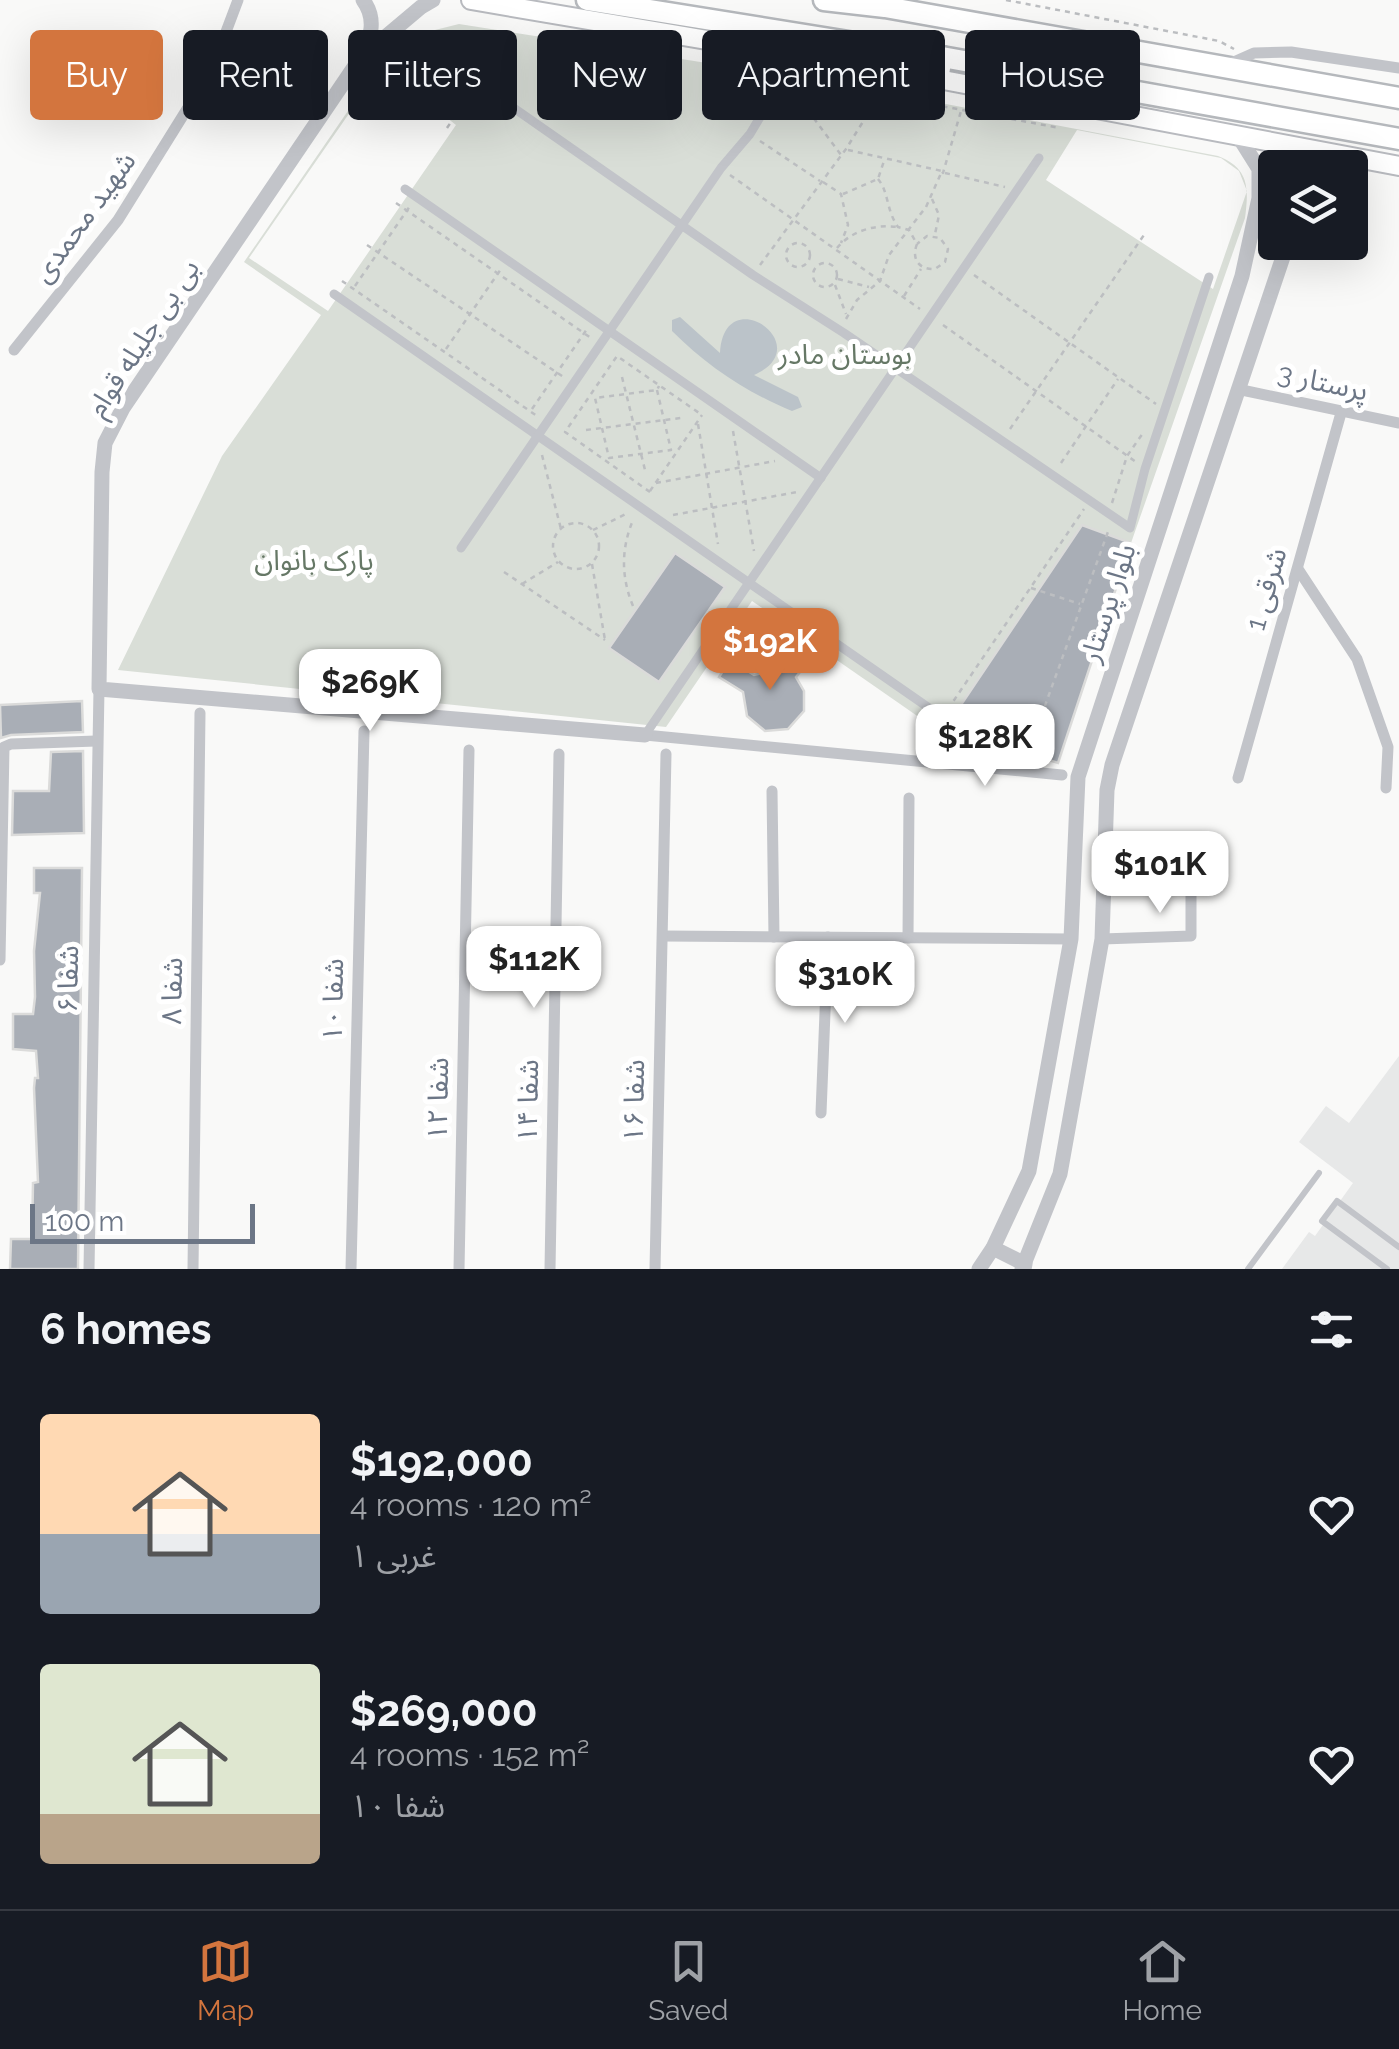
<!DOCTYPE html>
<html lang="en">
<head>
<meta charset="utf-8">
<style>
	:root { --surface:#171b24; --page:#242831; --text:#f1f3f6; --muted:#9ea1a6; --line:#363941; --accent:#d3753e }
	body { margin:0; font-family:Raleway,"Noto Sans Arabic",sans-serif; background:var(--page); color:var(--text); height:100vh; display:flex; flex-direction:column; font-size:38px; white-space:nowrap }
	* { box-sizing:border-box; margin:0 }
	p { font-size:32px; color:var(--muted) }
	.icon { flex:none; width:55px; height:55px; fill:none; stroke:currentColor; stroke-width:2; stroke-linecap:round; stroke-linejoin:round }
	.map { position:relative; height:1269px; overflow:hidden }
	.drawer { display:flex; flex-direction:column; background:var(--surface); flex:1 }
	.drawer>* { flex:none }
	.hud { position:absolute; left:30px; top:30px; width:1340px; height:90px; display:flex; gap:20px }
	.tools { position:absolute; left:1258px; top:150px; display:grid; gap:20px }
	.tools a { display:grid; place-items:center; width:110px; height:110px; border-radius:10px; background:var(--surface); box-shadow:0 10px 40px #0002; font-size:50px }
	.scale { position:absolute; left:30px; bottom:25px; width:225px; box-sizing:border-box; padding-left:10px; border:5px solid #6c7686; border-top:0; font-size:28px; line-height:35px; white-space:nowrap; color:#6c7686; -webkit-text-stroke:8px #fff; paint-order:stroke }
	.price { position:absolute; translate:-50% -85px; padding:0 22px; border-radius:20px; background:#fff; color:#222; font-size:32px; line-height:65px; filter:drop-shadow(0 2px 5px #0008) }
	.price::after { content:''; position:absolute; left:50%; top:60px; width:30px; height:22px; margin-left:-15px; background:inherit; clip-path:polygon(0 0,100% 0,50% 100%) }
	.price.on { background:var(--accent); color:#fff }
	ul { padding:0; list-style:none }
	li { display:flex; align-items:center; gap:30px; height:250px; padding:0 40px }
	li span { display:grid; place-items:center; flex:none; width:280px; height:200px; border-radius:10px; color:#555 }
	li>.icon { margin-inline-start:auto }
	span .icon { width:120px; height:120px; fill:#fffc; stroke-width:1 }
	li b { font-size:42px }
	h2 { display:flex; justify-content:space-between; align-items:center; height:120px; padding:0 40px; font-size:42px }
	.pill { padding:0 35px; border-radius:10px; background:var(--surface); box-shadow:0 10px 40px #0002; font-size:35px; line-height:90px }
	.pill.on { background:var(--accent); color:#fff }
	.dock { display:flex; justify-content:space-around; align-items:center; height:140px; border-top:2px solid var(--line); background:var(--surface); font-size:28px; color:var(--muted) }
	.dock a { display:grid; justify-items:center; gap:5px }
	.dock .on { color:var(--accent) }
	.map>svg:first-child { display:block }
</style>
</head>
<body>
<div class="map">
<svg width="1399" height="1269" viewBox="0 0 1399 1269">
	<rect width="100%" height="100%" fill="#f9f9f8"/>
	<!-- built -->
	<path fill="#e7e8e8" d="M1399,1056v213h-117l27,-37 6,4 38,-53 -54,-41 27,-36 23,17z"/>
	<!-- green -->
	<path fill="#d9ded7" fill-rule="evenodd" d="M459,24l382,60 377,72c31,12 31,32 27,62l-114,325 -49,-17 -136,201 -10,2 -184,-128 -86,126 -548,-57 104,-214 99,-141 -77,-53 141,-205 38,-24zM382,66l74,59 -128,186 -79,-53zM1077,130l144,28 18,13 8,20 -34,98 -167,-109z"/>
	<!-- water -->
	<path fill="#bbc3c9" d="M680,317l40,36c4,-74 100,-7 34,22l44,22 4,10 -10,4c-46,-19 -85,-45 -120,-80v-11z"/>
	<!-- building -->
	<g fill="#a9aeb6" stroke="#dbdbda" stroke-width="2.5">
		<path d="M554,44l23,11 -7,12 -25,-13z"/>
		<path d="M1082,525l49,18 -73,220 -112,-36z"/>
		<path d="M675,553l50,34 -66,95 -50,-34z"/>
		<path d="M794,646l10,21 -8,10 8,14v20l-16,18 -23,2 -18,-15 -4,-24 -24,-15 11,-17 24,15 26,-6z"/>
		<path d="M82,701l1,31 -72,3 -10,3 -1,-33z"/>
		<path d="M83,751l1,82 -72,2 1,-44h36l2,-39z"/>
		<path d="M34,868h48l-4,401h-68l1,-30h21l1,-56 5,-1 -4,-94 1,-10h3l-2,-27 -23,-2v-35h20l2,-17 -1,-46 6,-58h-6z"/>
	</g>
	<g fill="none" stroke-linecap="round" stroke-linejoin="round">
		<!-- primary casing -->
		<g stroke="#b8babf" stroke-width="22">
			<path id="primary" d="M471,0l467,79 461,87"/>
		</g>
		<!-- trunk casing -->
		<g stroke="#b5b8bc" stroke-width="25">
			<g id="trunk">
				<path d="M587,0l355,57 457,82"/>
				<path d="M824,0l61,7 514,91"/>
				<path d="M938,79l4,-22"/>
			</g>
		</g>
		<!-- path -->
		<g stroke="#bcbec1" stroke-width="2.5" stroke-dasharray="5 5" stroke-linecap="butt">
			<path d="M1006,0l213,41 15,8"/>
			<path d="M795,79l265,49"/>
			<path d="M790,86l51,69"/>
			<path d="M447,128l24,-36"/>
			<path d="M760,141l60,40"/>
			<path d="M848,150l94,21"/>
			<path d="M945,173l60,14"/>
			<path d="M730,175l190,134"/>
			<path d="M878,179c11,13 8,31 20,48l11,3 8,14c-6,15 2,26 18,25l10,-7 3,-13 -8,-11 -13,-2 -10,8"/>
			<path d="M823,182l18,12 7,31 -7,18"/>
			<path d="M843,194l35,-15 6,-18"/>
			<path d="M932,199l7,16 -4,19"/>
			<path d="M396,203l195,135"/>
			<circle cx="798" cy="255" r="12"/>
			<path d="M367,245l198,133"/>
			<path d="M837,248c14,-17 38,-24 60,-21"/>
			<circle cx="825" cy="275" r="12"/>
			<path d="M760,265l86,-116 33,-53"/>
			<path d="M974,275l182,129"/>
			<path d="M838,279l31,8"/>
			<path d="M342,281l195,135"/>
			<path d="M835,285l11,29"/>
			<path d="M355,286l55,-80"/>
			<path d="M904,296l17,-27"/>
			<path d="M846,319l11,-19 23,-19 9,-26 37,-48 16,-36 1,2 18,-62"/>
			<path d="M943,325l193,137"/>
			<path d="M446,349l55,-80"/>
			<path d="M622,377l23,93"/>
			<path d="M657,390l14,60 -62,8 -14,-60 62,-8 2,-4"/>
			<path d="M532,409l55,-80"/>
			<path d="M698,424l20,120"/>
			<path d="M1010,429l136,-197"/>
			<path d="M586,430l95,-12"/>
			<path d="M733,431l21,120"/>
			<path d="M542,455l19,74"/>
			<path d="M1061,463l57,-84"/>
			<path d="M656,483l119,-22"/>
			<path d="M650,491l52,-76"/>
			<path d="M650,492l-85,-60 52,-76 85,59"/>
			<path d="M1112,503l15,-47 16,-23"/>
			<path d="M673,515l124,-23"/>
			<circle cx="576" cy="546" r="23"/>
			<path d="M593,530l33,-16"/>
			<path d="M592,564l13,76"/>
			<path d="M504,572l101,68"/>
			<path d="M522,584l36,-22"/>
			<path d="M1031,588l49,16"/>
			<path d="M633,606c-12,-29 -12,-57 0,-86"/>
			<path d="M948,709l136,-200"/>
			<path d="M1038,725l71,-196"/>
			<path d="M922,746l12,-18"/>
		</g>
		<!-- service -->
		<g stroke="#c2c4c9" stroke-width="6">
			<path d="M1248,1269l71,-96"/>
			<path d="M1387,1269l-65,-48 15,-20 62,46"/>
		</g>
		<!-- pedestrian -->
		<g stroke="#c2c4c9" stroke-width="9">
			<path d="M478,83l275,192 91,58 286,195 15,-59 64,-192"/>
			<path d="M405,189l416,289"/>
			<path d="M334,294l608,423"/>
			<path d="M461,548l260,-380 29,-34 34,-57"/>
			<path d="M645,735l394,-577"/>
		</g>
		<!-- minor -->
		<g stroke="#c2c4c9" stroke-width="11">
			<path d="M1227,65l27,-12 37,-1 108,16"/>
			<path d="M14,350l104,-130 94,-151 26,-69"/>
			<path d="M1237,389l162,34"/>
			<path d="M1298,569l59,90 31,88 -2,41"/>
			<path d="M645,735l417,40"/>
			<path d="M1238,778l103,-365"/>
			<path d="M772,791l2,146"/>
			<path d="M663,936l408,3"/>
			<path d="M908,938l1,-140"/>
			<path d="M1102,939l89,-3v-69"/>
			<path d="M0,960l4,-213 7,-3 85,-3"/>
			<path d="M821,1113l7,-176"/>
			<path d="M89,1269l10,-580"/>
			<path d="M193,1269l7,-556"/>
			<path d="M351,1269l13,-538"/>
			<path d="M459,1269l10,-519"/>
			<path d="M550,1269l9,-515"/>
			<path d="M655,1269l11,-515"/>
		</g>
		<!-- tertiary -->
		<g stroke="#c2c4c9" stroke-width="15">
			<path d="M363,0c14,19 8,38 -2,57l-238,351 -18,35 -3,29 -3,217 546,46"/>
			<path d="M364,55l57,-48 12,-7"/>
			<path d="M993,1248l32,16 -1,5"/>
			<path d="M979,1269l14,-21 36,-77 42,-232 7,-162 164,-501 17,-78v-29l-22,-35"/>
			<path d="M1022,1269l38,-95 42,-235 5,-149 5,-25 176,-523"/>
		</g>
		<!-- primary -->
		<use href="#primary" stroke="#fff" stroke-width="18"/>
		<!-- trunk -->
		<use href="#trunk" stroke="#fff" stroke-width="20"/>
	</g>
	<g text-anchor="middle" dominant-baseline="central" stroke-width="10" stroke-linejoin="round" paint-order="stroke">
		<!-- street labels -->
		<g font-size="28" fill="#6c7686" stroke="#fff">
			<text transform="translate(84 217) rotate(-54)">شهید محمدی</text>
			<text transform="translate(143 338) rotate(-57)">بی بی جلیله قوام</text>
			<text transform="translate(1323 382) rotate(12)">پرستار 3</text>
			<text transform="translate(1266 589) rotate(-74)">شرقی 1</text>
			<text transform="translate(1108 603) rotate(-72)">بلوار پرستار</text>
			<text transform="translate(68 979) rotate(-89)">شفا ۶</text>
			<text transform="translate(172 991) rotate(-89)">شفا ۸</text>
			<text transform="translate(333 1000) rotate(-89)">شفا ۱۰</text>
			<text transform="translate(438 1099) rotate(-89)">شفا ۱۲</text>
			<text transform="translate(528 1101) rotate(-89)">شفا ۱۴</text>
			<text transform="translate(634 1101) rotate(-89)">شفا ۱۶</text>
		</g>
		<!-- park labels -->
		<g font-size="28" fill="#667866" stroke="#fff">
			<text x="845" y="354">بوستان مادر</text>
			<text x="314" y="560">پارک بانوان</text>
		</g>
	</g>
</svg>
<div class="tools">
<a><svg class="icon" aria-label="layers" viewBox="0 0 24 24"><path d="M12 4l9 5-9 5-9-5zM3 14l9 5 9-5"/></svg></a>
</div>
<div class="scale">100 m</div>
<b class="price on" style="left:770px;top:693px">$192K</b>
<b class="price" style="left:370px;top:734px">$269K</b>
<b class="price" style="left:985px;top:789px">$128K</b>
<b class="price" style="left:1160px;top:916px">$101K</b>
<b class="price" style="left:534px;top:1011px">$112K</b>
<b class="price" style="left:845px;top:1026px">$310K</b>
<div class="hud">
<a class="pill on">Buy</a>
<a class="pill">Rent</a>
<a class="pill">Filters</a>
<a class="pill">New</a>
<a class="pill">Apartment</a>
<a class="pill">House</a>
</div>
</div>
<section class="drawer">
<h2>6 homes<svg class="icon" aria-label="filters" viewBox="0 0 24 24"><path d="M4 7h16M4 17h16"/><circle cx="9" cy="7" r="2"/><circle cx="15" cy="17" r="2"/></svg></h2>
<ul>
<li><span style="background:linear-gradient(#ffd9b3 60%,#9aa5b1 0)"><svg class="icon" aria-label="home" viewBox="0 0 24 24"><path d="M3 11l9-7 9 7M6 9v11h12V9"/></svg></span><div><b>$192,000</b><p>4 rooms · 120 m²</p><p>۱ غربی</p></div><svg class="icon" aria-label="heart" viewBox="0 0 24 24"><path d="M12 20l-8-8c-3-5 5-10 8-4 3-6 11-1 8 4z"/></svg></li>
<li><span style="background:linear-gradient(#dfe7d0 75%,#b9a48a 0)"><svg class="icon" aria-label="home" viewBox="0 0 24 24"><path d="M3 11l9-7 9 7M6 9v11h12V9"/></svg></span><div><b>$269,000</b><p>4 rooms · 152 m²</p><p>شفا ۱۰</p></div><svg class="icon" aria-label="heart" viewBox="0 0 24 24"><path d="M12 20l-8-8c-3-5 5-10 8-4 3-6 11-1 8 4z"/></svg></li>
</ul>
</section>
<nav class="dock">
<a class="on"><svg class="icon" aria-label="map" viewBox="0 0 24 24"><path d="M3 6l6-2 6 2 6-2v14l-6 2-6-2-6 2zM9 4v14M15 6v14"/></svg>Map</a>
<a><svg class="icon" aria-label="saved" viewBox="0 0 24 24"><path d="M7 4h10v16l-5-4-5 4z"/></svg>Saved</a>
<a><svg class="icon" aria-label="home" viewBox="0 0 24 24"><path d="M3 11l9-7 9 7M6 9v11h12V9"/></svg>Home</a>
</nav>
</body>
</html>
